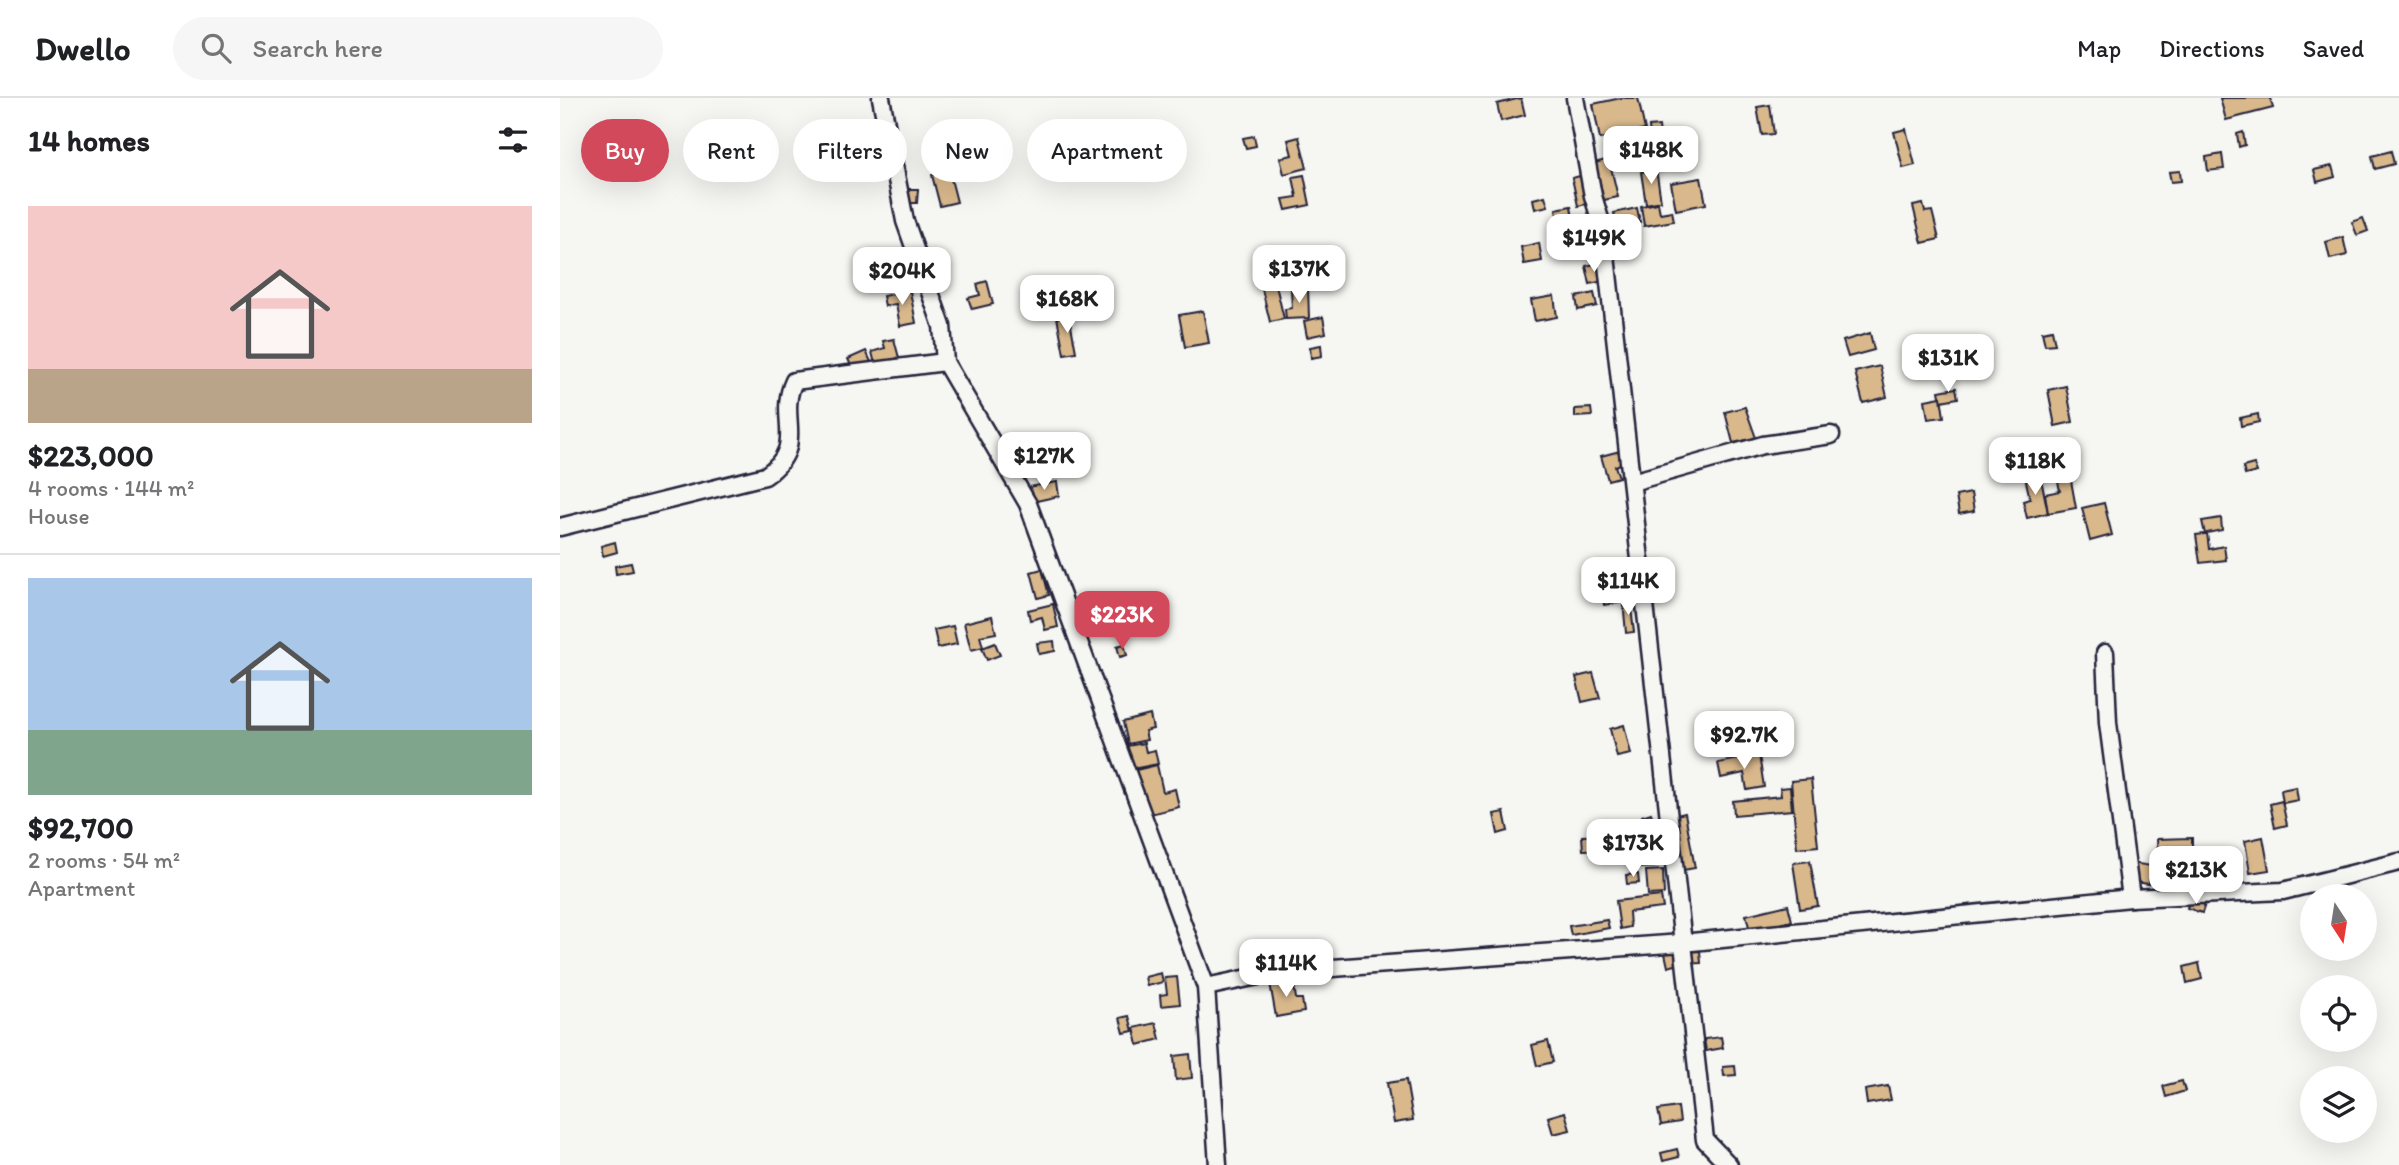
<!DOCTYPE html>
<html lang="en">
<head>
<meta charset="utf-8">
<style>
	:root { --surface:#fff; --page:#f6f6f6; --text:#202124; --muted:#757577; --line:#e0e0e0; --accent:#d1495b }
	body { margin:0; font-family:Itim,sans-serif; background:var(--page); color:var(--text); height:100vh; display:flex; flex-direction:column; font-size:26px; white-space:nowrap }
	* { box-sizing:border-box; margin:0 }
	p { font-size:23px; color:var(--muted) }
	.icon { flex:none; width:38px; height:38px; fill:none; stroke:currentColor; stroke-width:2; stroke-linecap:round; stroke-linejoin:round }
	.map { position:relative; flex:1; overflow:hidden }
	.details { display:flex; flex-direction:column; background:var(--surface); width:560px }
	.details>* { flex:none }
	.guide { position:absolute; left:21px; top:21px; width:665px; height:63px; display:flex; gap:14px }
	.needle { width:46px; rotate:168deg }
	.fabs { position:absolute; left:1740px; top:786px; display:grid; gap:14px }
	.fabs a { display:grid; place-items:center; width:77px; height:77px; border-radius:50%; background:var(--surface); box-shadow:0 7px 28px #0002; font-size:35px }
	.price { position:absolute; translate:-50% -60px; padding:0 16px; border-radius:14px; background:#fff; color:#222; font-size:23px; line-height:46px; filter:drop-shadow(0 2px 4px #0008) }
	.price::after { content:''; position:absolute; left:50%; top:42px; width:21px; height:16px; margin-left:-10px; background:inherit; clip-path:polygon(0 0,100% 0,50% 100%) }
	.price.selected { background:var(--accent); color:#fff }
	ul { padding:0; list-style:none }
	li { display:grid; align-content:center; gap:14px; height:371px; padding:0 28px }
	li+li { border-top:2px solid var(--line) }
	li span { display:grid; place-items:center; height:217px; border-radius:0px; color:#555 }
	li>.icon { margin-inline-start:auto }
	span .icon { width:126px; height:126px; fill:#fffc; stroke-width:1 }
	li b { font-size:30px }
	h2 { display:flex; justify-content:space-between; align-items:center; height:84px; padding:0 28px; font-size:30px }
	.pill { padding:0 24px; border-radius:32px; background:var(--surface); box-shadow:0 7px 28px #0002; font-size:24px; line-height:63px }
	.pill.selected { background:var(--accent); color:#fff }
	header { display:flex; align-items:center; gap:42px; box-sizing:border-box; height:98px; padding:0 35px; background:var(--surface); border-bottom:2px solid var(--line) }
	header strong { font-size:33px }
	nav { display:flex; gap:38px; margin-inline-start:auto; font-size:24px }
	.search { width:490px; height:63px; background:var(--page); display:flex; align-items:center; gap:18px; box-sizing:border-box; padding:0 24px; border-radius:38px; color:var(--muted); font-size:26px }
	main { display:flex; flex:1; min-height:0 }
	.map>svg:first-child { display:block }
</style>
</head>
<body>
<header>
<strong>Dwello</strong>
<div class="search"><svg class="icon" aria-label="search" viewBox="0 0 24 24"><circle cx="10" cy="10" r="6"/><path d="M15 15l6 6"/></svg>Search here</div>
<nav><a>Map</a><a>Directions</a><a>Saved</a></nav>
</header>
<main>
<section class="details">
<h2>14 homes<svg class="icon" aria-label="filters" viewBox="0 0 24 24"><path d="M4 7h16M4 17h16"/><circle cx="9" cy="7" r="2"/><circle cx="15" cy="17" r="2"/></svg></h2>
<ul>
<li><span style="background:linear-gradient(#f6c9c9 75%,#b9a48a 0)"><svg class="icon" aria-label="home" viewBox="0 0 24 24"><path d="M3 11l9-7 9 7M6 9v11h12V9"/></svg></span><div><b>$223,000</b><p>4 rooms · 144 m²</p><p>House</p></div></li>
<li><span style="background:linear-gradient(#a9c7e8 70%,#7fa58c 0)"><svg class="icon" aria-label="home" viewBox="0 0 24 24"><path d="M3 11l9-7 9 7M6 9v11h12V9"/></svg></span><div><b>$92,700</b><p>2 rooms · 54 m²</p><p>Apartment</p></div></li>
</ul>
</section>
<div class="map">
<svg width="1839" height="1067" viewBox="0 0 1839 1067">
	<rect width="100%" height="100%" fill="#f6f6f2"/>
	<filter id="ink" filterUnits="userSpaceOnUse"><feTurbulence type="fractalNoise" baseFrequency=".0143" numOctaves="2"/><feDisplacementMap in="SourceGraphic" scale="14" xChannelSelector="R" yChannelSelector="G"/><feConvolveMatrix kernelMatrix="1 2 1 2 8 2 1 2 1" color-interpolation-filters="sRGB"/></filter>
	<g filter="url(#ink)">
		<!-- building -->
		<g fill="#d9b88c" stroke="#22223b" stroke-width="2">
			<path d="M961,0l4,17 -24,6 -4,-17z"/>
			<path d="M1061,0h17l7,32 -45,9 -7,-35z"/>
			<path d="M1660,0h50l3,10 -47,12z"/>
			<path d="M1210,7l4,29 -12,1 -5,-28z"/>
			<path d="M1099,28l1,8 -10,1 -1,-8z"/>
			<path d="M1346,31l9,36 -12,3 -9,-36z"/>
			<path d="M1683,34l2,13 -6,2 -2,-13z"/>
			<path d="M694,38l2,10 -10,2 -3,-10z"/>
			<path d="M739,39l8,31 -23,6 -4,-16 12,-3 -4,-15z"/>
			<path d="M1100,40l2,13 -9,1 -2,-12z"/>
			<path d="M1831,53l3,13 -19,5 -3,-13z"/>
			<path d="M1662,56l2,15 -16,2 -2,-14z"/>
			<path d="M1049,61l9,38 -14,3 -9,-37z"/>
			<path d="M1772,68l3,11 -18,5 -3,-12z"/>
			<path d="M1096,71l5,32 -15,3 -5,-32z"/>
			<path d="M389,73l8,31 -17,4 -8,-31z"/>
			<path d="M1620,73l1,10 -10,1 -2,-10z"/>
			<path d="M744,77l6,30 -24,5 -3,-11 14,-2 -4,-20z"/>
			<path d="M1024,77l6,28 -12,3 -6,-28z"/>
			<path d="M1141,80l5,26 -30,6 -5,-27z"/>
			<path d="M347,91h11l-1,14h-10z"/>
			<path d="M985,98l3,10 -13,3 -2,-10z"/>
			<path d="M1098,105l2,10 12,-2 2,10 -30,5 -3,-20z"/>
			<path d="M1363,106l2,8 7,-1 7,28 -17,4 -9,-37z"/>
			<path d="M1011,108l2,13 -15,3 -2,-13z"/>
			<path d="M1077,110l3,14 -23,5 -3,-14z"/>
			<path d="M1803,120l5,13 -11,4 -5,-13z"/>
			<path d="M1003,138l2,12 -11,1 -1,-11z"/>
			<path d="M1021,138h15l1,19 -16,1z"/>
			<path d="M1783,139l4,18 -17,4 -4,-17z"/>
			<path d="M979,145l3,18 -18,3 -3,-17z"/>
			<path d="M1038,165l5,18 -13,3 -4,-18z"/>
			<path d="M427,183l6,23 -21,5 -4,-11 12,-3 -3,-11z"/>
			<path d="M715,183l9,38 -14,3 -9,-37z"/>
			<path d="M748,190l1,30 -23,1 -1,-10 7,-1 -1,-19z"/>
			<path d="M350,193l6,32 -16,3 -4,-22 -11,2 -2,-10z"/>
			<path d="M1034,195l3,13 -19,4 -2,-13z"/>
			<path d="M994,198l3,21 -22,4 -4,-21z"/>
			<path d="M643,213l6,32 -24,4 -6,-32z"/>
			<path d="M509,217l7,37 -12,2 -7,-37z"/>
			<path d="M763,219l3,16 -19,4 -3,-16z"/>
			<path d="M1492,232l3,14 -10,1 -3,-13z"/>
			<path d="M1310,235l4,17 -26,7 -5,-16z"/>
			<path d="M334,241l5,19 -24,6 -3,-12 13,-4 -2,-7z"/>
			<path d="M761,247l1,11 -11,2 -1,-11z"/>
			<path d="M306,253l5,11 -18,8 -5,-11z"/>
			<path d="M1320,268l7,31 -24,6 -8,-31z"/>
			<path d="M1506,288l7,36 -18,4 -7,-36z"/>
			<path d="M1396,290l2,10 -17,3 -2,-10z"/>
			<path d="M1381,299l3,20 -16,2 -3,-19z"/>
			<path d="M1185,309l11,31 -23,5 -8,-31z"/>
			<path d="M1031,310l1,8 -17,1v-8z"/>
			<path d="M1698,316l1,8 -18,4 -1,-8z"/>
			<path d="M1060,353l3,12 -8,3 4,11 -11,3 -7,-24z"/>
			<path d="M1694,366l3,8 -12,3 -2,-8z"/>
			<path d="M1480,376l8,39 -21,5 -4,-17 7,-2 -5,-22z"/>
			<path d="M1510,377l6,33 -28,5 -3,-19 15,-3 -3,-14z"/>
			<path d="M497,384l2,14 -27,6 -3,-15z"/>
			<path d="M1411,395l3,18 -15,3 -3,-18z"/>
			<path d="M1544,405l8,32 -22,6 -8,-33z"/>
			<path d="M1661,420l1,12 -15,3 2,16 15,-3 2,14 -26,3 -4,-28 9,-1 -3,-13z"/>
			<path d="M55,444l2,10 -14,4 -2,-10z"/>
			<path d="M71,465l2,8 -17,3 -1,-8z"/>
			<path d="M482,471l7,26 -11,3 -7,-26z"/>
			<path d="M1058,498l1,7 -15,2 -1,-8z"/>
			<path d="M1070,502l4,32 -8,1 -3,-32z"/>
			<path d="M493,506l5,23 -13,3 -3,-13 -12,3 -2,-10z"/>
			<path d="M432,518l4,17 -16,3 3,11 -12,3 -7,-27z"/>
			<path d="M393,528l4,18 -19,4 -4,-18z"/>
			<path d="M494,543l1,10 -16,3 -2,-11z"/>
			<path d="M435,545l5,12 -13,5 -5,-12z"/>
			<path d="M564,546l3,11 -7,2 -3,-11z"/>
			<path d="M1033,575l7,25 -18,4 -6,-25z"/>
			<path d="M590,617l3,14 -8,2 2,9 -19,4 -5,-22z"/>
			<path d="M1064,627l7,29 -14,3 -7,-28z"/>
			<path d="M584,645l2,9 9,-2 3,14 -26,5 -5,-23z"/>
			<path d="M1199,657l5,32 -17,3 -3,-17 -23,5 -3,-15z"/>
			<path d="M597,667l6,27 12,-3 4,18 -33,8 -10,-45z"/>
			<path d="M1251,681l7,67 -21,2 -6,-67z"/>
			<path d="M1230,689l2,23 -58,5 -1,-14 48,-5 -1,-8z"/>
			<path d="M1736,689l2,13 -15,3 -2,-13z"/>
			<path d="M1722,703l5,24 -12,3 -5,-24z"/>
			<path d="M944,714l4,19 -10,3 -4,-20z"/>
			<path d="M1091,715l4,12 -10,3 -3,-12z"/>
			<path d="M1125,715l10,55 -12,2 -11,-54z"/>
			<path d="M1068,734h26l1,12h-27z"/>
			<path d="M1051,737l1,14 -29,1 -1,-14z"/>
			<path d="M1703,739l6,33 -19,3 -5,-32z"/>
			<path d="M1632,740v20l-34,1 -1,-20z"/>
			<path d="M1093,747l1,22 -25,1 -1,-22z"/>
			<path d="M1250,763l8,45 -18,3 -7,-46z"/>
			<path d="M1571,765l21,3 -3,18 -21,-3z"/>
			<path d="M1103,772l1,24 -16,1 -2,-24z"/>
			<path d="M1078,776l1,9 -12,1 -1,-9z"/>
			<path d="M1101,798l2,12 -34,4 1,15 -10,2 -4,-28z"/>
			<path d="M1630,802l15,4 -3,9 -15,-5z"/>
			<path d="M1228,807l4,16 -42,10 -4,-16z"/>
			<path d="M1047,822l2,8 -38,7 -2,-9z"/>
			<path d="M1114,848l5,18 -11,3 -4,-18z"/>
			<path d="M1140,853l1,12 -15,1 -1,-12z"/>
			<path d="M1639,865l3,16 -15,4 -3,-16z"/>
			<path d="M601,875l2,9 -16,4 -2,-9z"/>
			<path d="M617,879l3,27 -19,2 -1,-11 7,-1 -2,-16z"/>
			<path d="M733,881l3,20h6l2,13 -28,5 -6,-34z"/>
			<path d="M569,918l4,15 -9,2 -4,-15z"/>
			<path d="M596,925l4,16 -22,6 -4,-17z"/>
			<path d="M1161,939l2,11 -17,3 -2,-12z"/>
			<path d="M988,943l5,21 -16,4 -5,-21z"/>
			<path d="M630,956l2,24 -16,2 -2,-24z"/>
			<path d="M1175,968l1,9 -12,1 -1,-9z"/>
			<path d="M846,982l7,40 -19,3 -7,-40z"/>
			<path d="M1622,983l3,10 -19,6 -3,-11z"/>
			<path d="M1328,988l3,14 -24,4 -2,-14z"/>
			<path d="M1118,1009l2,15 -19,3 -3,-15z"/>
			<path d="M1005,1014l5,18 -17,4 -5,-17z"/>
			<path d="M1117,1051l2,8 -16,4 -2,-8z"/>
		</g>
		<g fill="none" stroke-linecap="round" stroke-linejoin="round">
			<!-- street casing -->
			<g stroke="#22223b" stroke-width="21">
				<g id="street">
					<path d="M321,0l24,123 37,105 3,36 83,142 178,483 12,178"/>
					<path d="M1015,0l18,98 10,33 102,911 24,25"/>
					<path d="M1072,384l131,-37 68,-10"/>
					<path d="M0,429l205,-51c44,-31 11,-57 29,-95l151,-19"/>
					<path d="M1545,555l3,70 23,175"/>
					<path d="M646,889l71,-15 405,-29 449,-45 152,-7 116,-29"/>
				</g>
			</g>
			<!-- street -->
			<use href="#street" stroke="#f6f6f2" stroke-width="16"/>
		</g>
	</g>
</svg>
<div class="fabs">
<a><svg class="needle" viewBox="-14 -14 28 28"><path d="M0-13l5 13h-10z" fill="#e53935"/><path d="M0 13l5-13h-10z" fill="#757577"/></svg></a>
<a><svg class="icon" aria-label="locate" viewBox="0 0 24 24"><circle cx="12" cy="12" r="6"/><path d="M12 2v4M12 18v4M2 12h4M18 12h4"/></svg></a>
<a><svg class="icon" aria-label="layers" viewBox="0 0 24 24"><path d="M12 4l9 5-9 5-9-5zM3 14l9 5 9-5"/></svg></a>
</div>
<b class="price" style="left:1091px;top:88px">$148K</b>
<b class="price" style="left:1034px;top:176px">$149K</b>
<b class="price" style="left:739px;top:207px">$137K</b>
<b class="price" style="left:342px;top:209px">$204K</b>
<b class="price" style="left:507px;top:237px">$168K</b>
<b class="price" style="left:1388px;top:296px">$131K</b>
<b class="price" style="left:484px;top:394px">$127K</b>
<b class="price" style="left:1475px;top:399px">$118K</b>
<b class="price" style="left:1068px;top:519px">$114K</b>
<b class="price selected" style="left:562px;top:553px">$223K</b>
<b class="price" style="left:1184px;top:673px">$92.7K</b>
<b class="price" style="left:1073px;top:781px">$173K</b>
<b class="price" style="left:1636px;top:808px">$213K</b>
<b class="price" style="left:726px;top:901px">$114K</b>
<div class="guide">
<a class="pill selected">Buy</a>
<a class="pill">Rent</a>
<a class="pill">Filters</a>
<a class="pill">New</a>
<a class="pill">Apartment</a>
</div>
</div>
</main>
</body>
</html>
